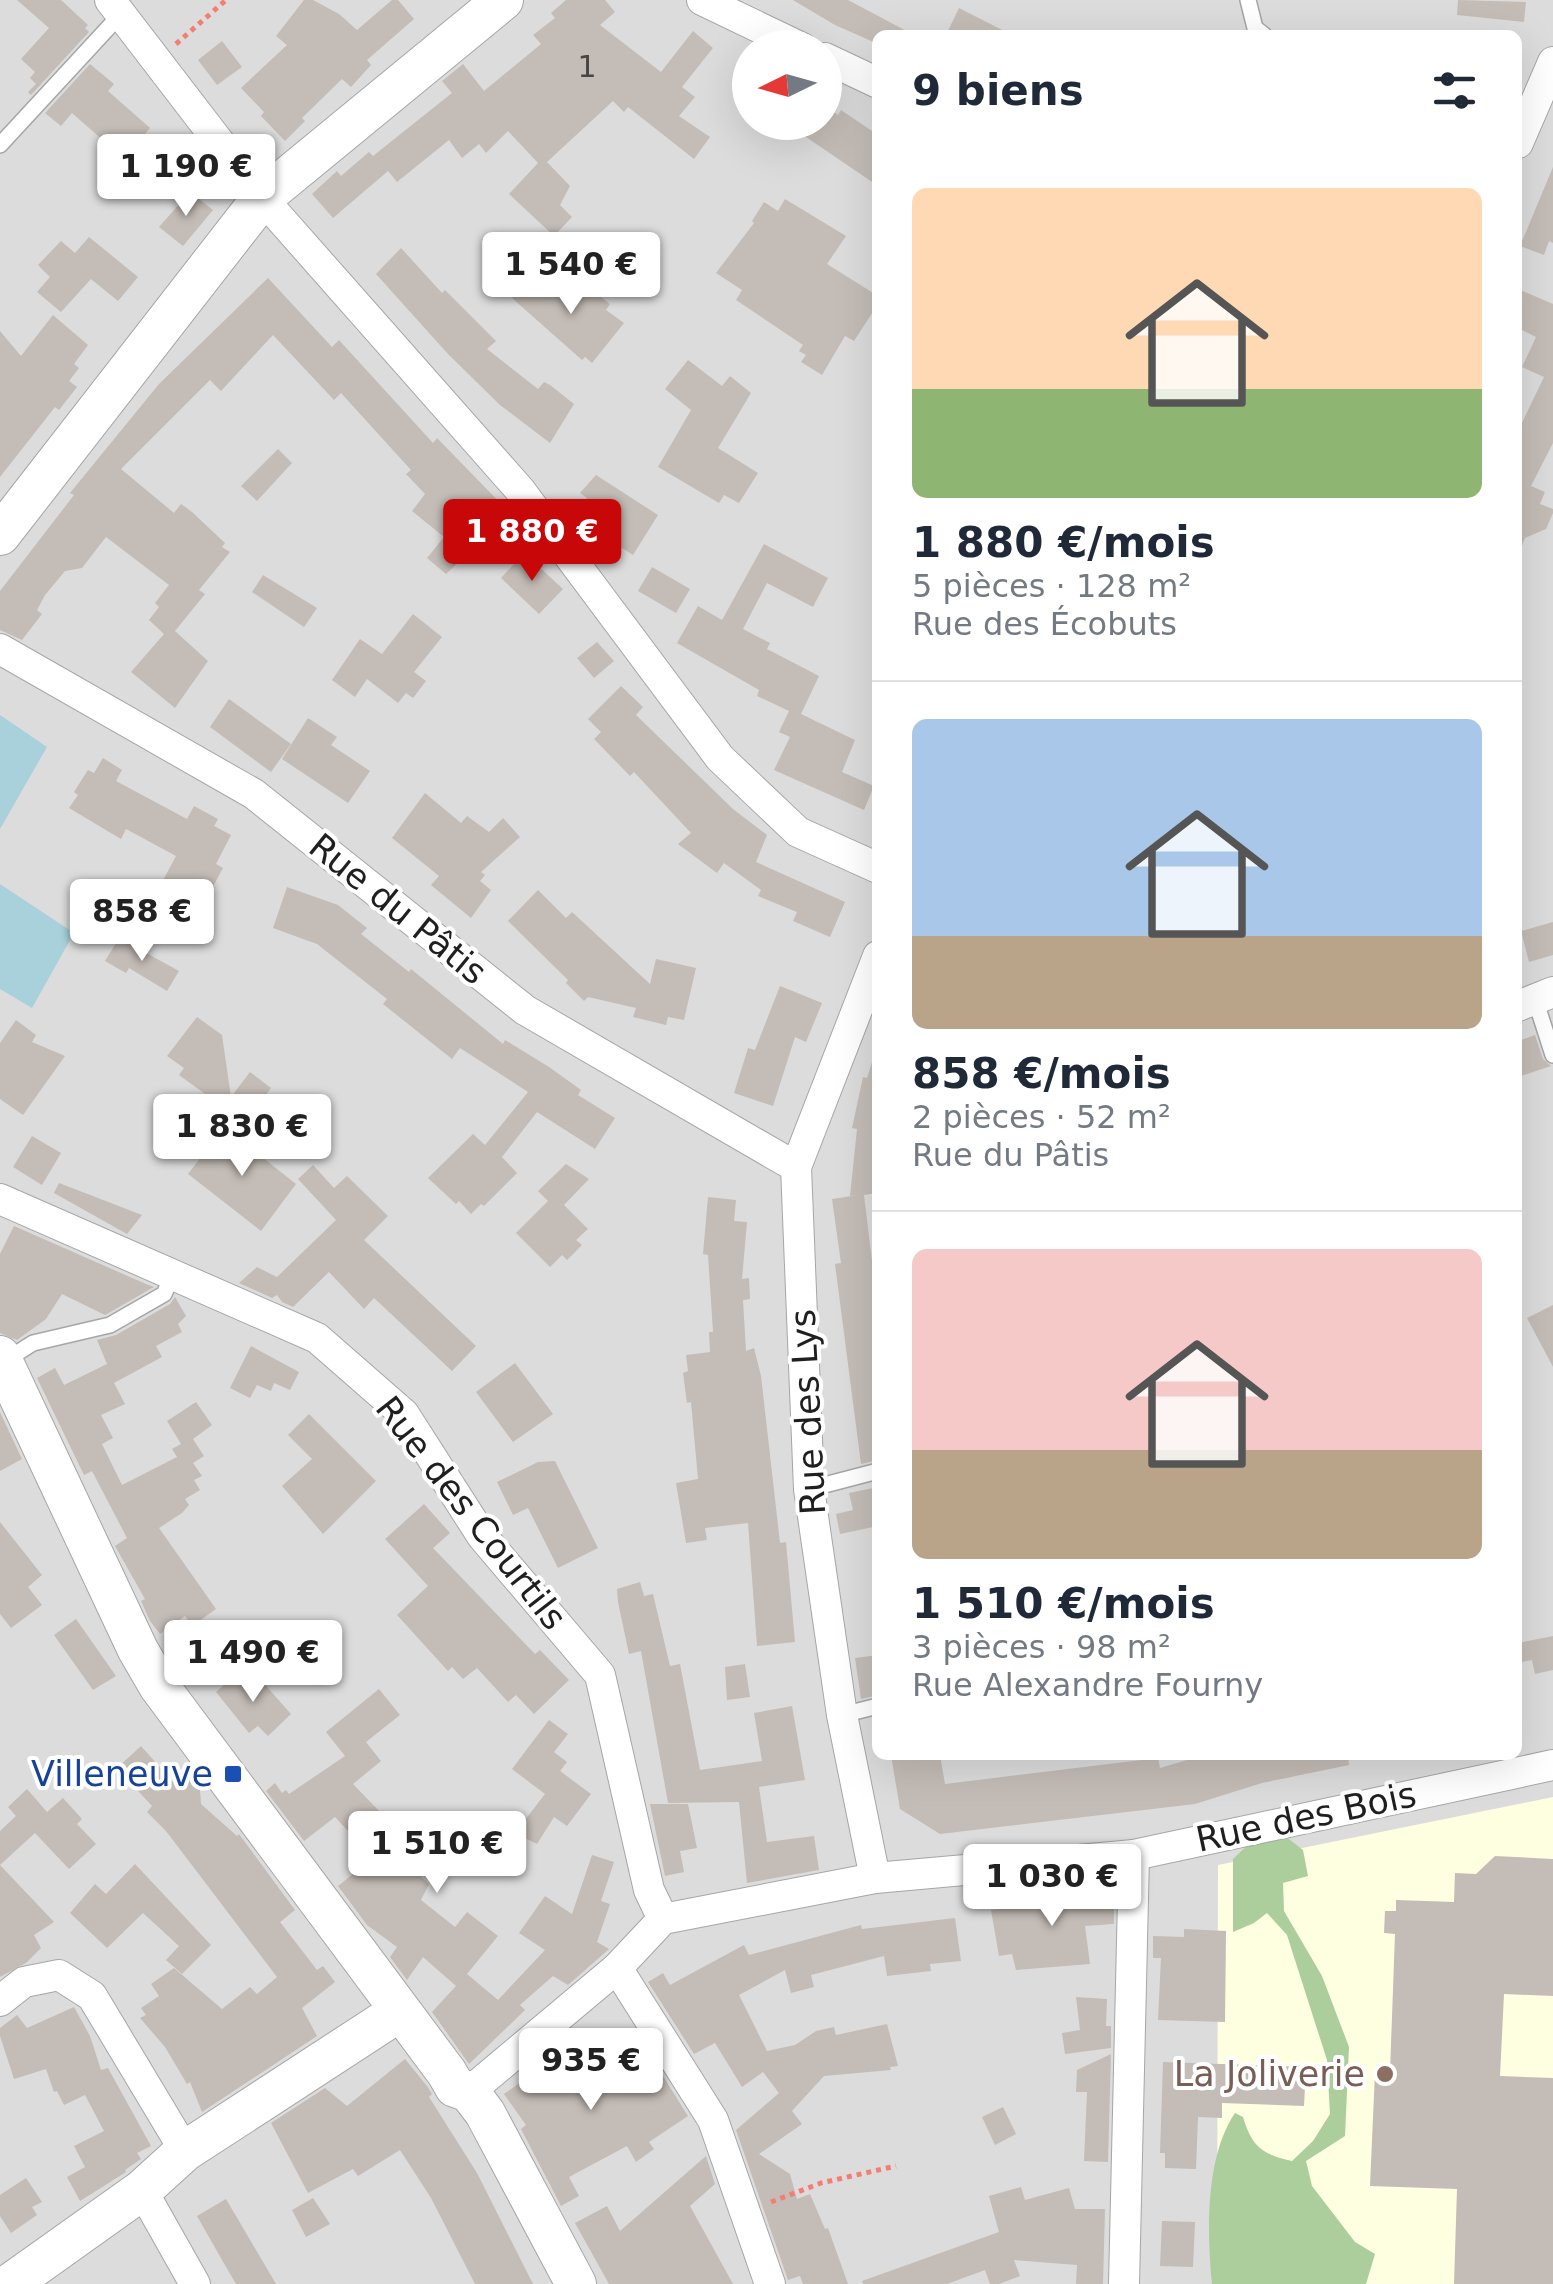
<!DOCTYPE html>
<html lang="fr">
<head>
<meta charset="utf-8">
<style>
	:root { --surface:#fff; --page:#f2f2f3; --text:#1f2937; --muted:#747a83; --line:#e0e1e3; --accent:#c80709 }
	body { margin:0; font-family:"DejaVu Sans",sans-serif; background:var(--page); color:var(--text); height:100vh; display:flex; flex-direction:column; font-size:38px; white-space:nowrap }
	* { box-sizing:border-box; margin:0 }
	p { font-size:32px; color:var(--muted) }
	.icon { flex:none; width:55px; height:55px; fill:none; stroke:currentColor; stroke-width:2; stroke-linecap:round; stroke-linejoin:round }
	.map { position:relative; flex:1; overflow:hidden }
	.panel { position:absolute; left:872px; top:30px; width:650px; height:1730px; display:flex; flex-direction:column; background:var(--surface); border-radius:15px; box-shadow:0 10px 40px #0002 }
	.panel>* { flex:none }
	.needle { width:65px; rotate:265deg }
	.controls { position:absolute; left:732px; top:30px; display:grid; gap:20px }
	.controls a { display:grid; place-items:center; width:110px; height:110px; border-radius:50%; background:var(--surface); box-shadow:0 10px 40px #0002; font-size:50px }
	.price { position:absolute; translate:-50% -85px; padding:0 22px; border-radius:10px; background:#fff; color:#222; font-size:32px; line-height:65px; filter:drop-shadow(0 2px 5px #0008) }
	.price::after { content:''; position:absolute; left:50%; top:60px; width:30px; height:22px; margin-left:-15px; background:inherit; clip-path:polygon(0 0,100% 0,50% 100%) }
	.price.active { background:var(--accent); color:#fff }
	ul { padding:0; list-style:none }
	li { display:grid; align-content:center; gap:20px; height:530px; padding:0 40px }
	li+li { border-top:2px solid var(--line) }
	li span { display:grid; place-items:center; height:310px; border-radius:15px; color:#555 }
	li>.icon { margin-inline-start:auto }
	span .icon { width:180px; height:180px; fill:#fffc; stroke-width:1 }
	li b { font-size:42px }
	h2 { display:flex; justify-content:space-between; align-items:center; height:120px; padding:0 40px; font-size:42px }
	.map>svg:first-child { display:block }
</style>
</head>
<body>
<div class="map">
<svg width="1553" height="2284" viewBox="0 0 1553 2284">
	<rect width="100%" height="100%" fill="#f0ece6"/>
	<!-- residential -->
	<path fill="#dddcdc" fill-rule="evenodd" d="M0,0h1553v2284h-1553zM878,35h640v1720h-640zM750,48h75v74h-75z"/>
	<!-- education -->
	<path fill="#fefee1" d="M1553,1797v487h-336l1,-419z"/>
	<!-- forest -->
	<path fill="#abce9c" d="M1285,1836l18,14 5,26 -25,7 1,28 38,65 27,71 -4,89 -39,25 6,25 43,56 20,12 -9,30h-154c-5,-51 -7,-127 23,-171l8,4c9,30 19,37 49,44l21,-20 17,-27 -3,-54 -40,-125 -20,-22 -13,10 -21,9v-73l21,-20z"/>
	<!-- water -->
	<g fill="#a8d1dc">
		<path d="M0,715l47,32 -47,82z"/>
		<path d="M0,884l74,49 -42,75 -32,-19z"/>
	</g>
	<!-- building -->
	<g fill="#c4bcb6">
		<path d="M17,0h44l27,25 -3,3 4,4 -58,63 -3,-3 8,-8 -6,-6 5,-6 -14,-13 28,-31z"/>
		<path d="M304,0h9l26,14 18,16 35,-30h6l16,19 -47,41 4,5 -20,22 -9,-8 -40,39 3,3 -20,20 -24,-25 3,-4 -23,-24 46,-43 -11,-9z"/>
		<path d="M566,0h39l10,12 -15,13 61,47 32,-41 20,17 -31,39 13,10 -16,19 31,21 -16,22 -66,-52 -4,5 -11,-11 -66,61 23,24 -10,19 12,12 -18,19 -45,-42 29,-31 -30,-32 -22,22 -7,-9 -17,14 -13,-18 -52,42 -9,-11 -55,47 -21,-24 25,-23 4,5 28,-24 4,4 79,-63 -10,-12 21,-17 21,27 57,-47 -8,-9 22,-17 -4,-5z"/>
		<path d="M793,0h55l66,35h-36v9l-43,-19z"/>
		<path d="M1458,0l68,2 -2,20 -67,-7z"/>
		<path d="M959,8l53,27h-66z"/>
		<path d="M222,41l20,26 -25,18 -19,-25z"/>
		<path d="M90,64l24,20 -6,7 42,37 -11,13 17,17v9l-11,10 -73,-64 -11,13 -16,-13z"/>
		<path d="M825,106l13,9 3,-5 37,25v51l-94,-64h41z"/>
		<path d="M1553,167v76l-4,-2 -5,14 -24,-9z"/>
		<path d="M190,192l23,18 -30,36 -24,-19z"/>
		<path d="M785,199l61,37 -19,28 51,32v8l-24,37 -9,-5 -23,39 -21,-13 5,-7 -7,-4 4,-6 -67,-45 6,-10 -26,-17 38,-50 -2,-2 12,-19 14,9z"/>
		<path d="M89,237l49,40 -20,24 -27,-22 -30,33 -24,-20 13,-15 -12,-12 23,-24 14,12z"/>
		<path d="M401,248l41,45 3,-3 51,51 -9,8 51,40 6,-7 6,3 24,19 -24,39 -50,-38 -52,-51 -72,-80z"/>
		<path d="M532,275l7,7 3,-3 28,24 14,-19 26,20 -4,6 18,13 -32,40 -7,-6 -3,3 -70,-62z"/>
		<path d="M268,278l64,69 7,-7 94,103 4,-5 73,75 -64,61 -19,-16 17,-21 -32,-26 13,-17 -19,-20 5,-4 -70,-77 -7,7 -61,-65 -52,56 -11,-11 -89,89 53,44 7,-9 11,8 33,31 -3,4 8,5 -31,38 6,4 -30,37 33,30 -33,47 -44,-36 33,-38 -15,-14 10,-13 -4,-4 14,-18 -63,-48 -24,31 -17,3 -20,24 -8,15 5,4 -20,26 -22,-10v-39l74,-96 -4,-2 89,-109z"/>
		<path d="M1518,289l35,15v139l-22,43 14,6 -5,12 13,5v4l-7,16 -21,9 -7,18v-125l26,-54 -22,-10 14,-30 -18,-9z"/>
		<path d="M53,315l35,30 -14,19 5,4 -10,13 8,6 -18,23 -4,-3 -55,70v-146l21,25z"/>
		<path d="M688,360l34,26 8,-10 21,17 -33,55 40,25 -19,30 -15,-8 -5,8 -61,-36 33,-57 -26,-21z"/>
		<path d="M278,449l14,14 -35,38 -16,-15z"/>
		<path d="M596,475l62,40 -25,40 -41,-26 10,-16 -17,-11 2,-4 -7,-5z"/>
		<path d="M764,544l64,34 -15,29 -46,-24 -24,46 27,14 -3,6 52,27 -18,38 54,26 -13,32 32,14 -10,24 -90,-40 16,-33 -11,-5 10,-21 -32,-15 2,-6 -82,-47 21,-37 24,14z"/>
		<path d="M524,553l39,36 -24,25 -38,-36z"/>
		<path d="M652,567l38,22 -14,24 -38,-22z"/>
		<path d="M263,575l54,33 -13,19 -52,-35z"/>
		<path d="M413,614l29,23 -28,35 12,9 -13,17 -7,-5 -8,10 -31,-24 -12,18 -23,-17 28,-41 22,15z"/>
		<path d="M597,642l17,19 -20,17 -17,-20z"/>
		<path d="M621,686l22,21 -7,8 97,94 34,26 -11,27 89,40 -15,35 -37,-16 4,-9 -39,-16 3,-6 -37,-27 -7,10 -39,-29 13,-11 -57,-61 -4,4 -36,-37 7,-7 -13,-13z"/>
		<path d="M229,699l62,45 -20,28 -61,-45z"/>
		<path d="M308,718l29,19 -6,8 39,26 -22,32 -66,-44z"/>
		<path d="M103,758l19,12 -6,11 71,38 7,-13 24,13 -4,7 17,9 -15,29 7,4 -32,59 -26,-14 10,-18 -15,-9 16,-30 -50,-27 -5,10 -52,-31 9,-13 -4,-3 14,-22 6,3z"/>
		<path d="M425,793l36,30 6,-7 22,16 14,-14 17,19 -39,35 4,3 -5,6 11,9 -20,28 -40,-33 8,-9 -47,-38z"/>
		<path d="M287,887l51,18 29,23 -6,6 48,38 2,-3 92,75 2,-4 44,27 32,23 -3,5 37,23 -20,31 -58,-37 -35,45 15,16 -33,33 -3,-2 -10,10 -12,-13 -3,3 -28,-26 45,-44 12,11 43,-53 -68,-44 -8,11 -69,-55 4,-5 -70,-55 -44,-16z"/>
		<path d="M538,890l28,28 6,-6 78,72 6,-25 40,9 -12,52 -16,-3 -2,8 -33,-8 3,-9 -48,-11 -4,4 -18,-18 2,-3 -60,-59z"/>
		<path d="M1553,922v33l-24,7 -8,-31z"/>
		<path d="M119,938l60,33 -12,20 -38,-23 -3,5 -21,-12z"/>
		<path d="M780,986l42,17 -16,39 -11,-5 -22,69 -39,-13 14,-45 7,2z"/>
		<path d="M197,1017l25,18 9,62 19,-25 21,16 -26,35 -66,-48 5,-7 -17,-12z"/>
		<path d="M16,1020l20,15 -4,7 33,14 -42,59 -23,-16v-56z"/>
		<path d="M1535,1035l8,24 8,7 -33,11v-36z"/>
		<path d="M872,1062l6,1v130l-14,2 14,115v150l-17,4 -26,-200 6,-1 -9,-64 27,-4 -9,1 7,-67 -5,-1 11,-51 4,1z"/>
		<path d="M224,1127l72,57 -35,47 -73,-57z"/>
		<path d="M32,1136l29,17 -19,32 -29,-18z"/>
		<path d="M566,1164l23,15 -25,26 24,24 -12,11 6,5 -15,15 -5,-5 -12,12 -34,-34 32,-32 -10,-10z"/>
		<path d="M313,1165l21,23 13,-12 41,40 -24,24 112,106 -24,25 -78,-73 -10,11 -35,-37 -36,35 -11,-5 -5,-7 -5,3 -33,-15 18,-16 20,10 59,-57 -38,-41z"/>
		<path d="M59,1183l83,32 -15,19 -73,-41z"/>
		<path d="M708,1197l28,3 -2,21 13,1 -5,57 7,-1 1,21 -7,1 3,51 8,-3 7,28 19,167 6,-1 9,100 -38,4 -9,-123 -43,5 2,12 -21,3 -10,-60 22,-4 -7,-77 -4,1 -4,-30 5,-2 -2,-16 24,-3 -1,-20h4l-5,-77 -5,-1z"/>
		<path d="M14,1226l132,58 8,3 -49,28 -43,-21 -16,25 -29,21 -17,-7v-79z"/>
		<path d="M175,1297l11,19 -8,8 4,8 -26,14 6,11 -48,26 11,21 -24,11 12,23 -11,6 20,41 55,-28 -5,-8 9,-5 -14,-23 29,-19 16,23 -19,14 11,17 -11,7 9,13 -8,4 6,10 -15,9 4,6 -7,8 -23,15 57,81 -24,17 -7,-10 -25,18 -10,-13 -9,-20 4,-2 -30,-53 12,-8 -35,-67 -8,4 -47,-97 18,-10 9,17 43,-21 -10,-24 19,-5 54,-31z"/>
		<path d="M1553,1305v62l-26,-49z"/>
		<path d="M251,1346l48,26 -9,18 -16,-7 -3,8 -14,-6 -7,13 -20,-10z"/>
		<path d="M515,1363l38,51 -40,28 -37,-50z"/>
		<path d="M0,1412l22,47 -22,12z"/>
		<path d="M309,1414l67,67 -53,53 -41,-48 30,-27 -24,-24z"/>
		<path d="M555,1461l43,87 -40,20 -30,-60 -15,7 -16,-33 41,-20z"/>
		<path d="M878,1487v39l-38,8 -4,-20 17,-4 -4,-17z"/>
		<path d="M424,1504l26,29 -17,15 102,106 5,-4 29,30 -35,34 -18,-19 -8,7 -31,-34 -14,11 -11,-12 -4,4 -51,-56 31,-29 -43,-47z"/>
		<path d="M0,1522l42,53 -14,12 14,18 -31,23 -11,-14z"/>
		<path d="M640,1582l4,14 9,-2 17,72 10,-2 20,106 62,-9 -8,-48 38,-7 13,74 -46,7 8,55 47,-6 5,34 -72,13 -8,-81 -71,1 -27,-152 -12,3 -11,-52 -1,-13z"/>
		<path d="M76,1619l40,57 -23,14 -39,-55z"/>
		<path d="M1553,1636v34l-18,4 -3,-14 -10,2 -4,-19z"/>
		<path d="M323,1640l18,27 -21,19 -21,-30z"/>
		<path d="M878,1655v40l-17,4 -6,-41z"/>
		<path d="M745,1664l5,33 -23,3 -2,-33z"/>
		<path d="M237,1673l13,15 10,-9 31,35 -23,22 -10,-10 -9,7 -33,-41z"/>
		<path d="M379,1689l21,26 -34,27 15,19 -28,23 29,30 -5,5 49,53 -5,5 8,7 -8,16 34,27 12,-15 31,24 -31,38 31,26 47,-50 -26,-17 26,-37 27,18 20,-59 22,7 -13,39 9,3 -13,38 12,7 -41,36 -15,-9 -33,29 5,5 -56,54 -37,-52 24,-26 -33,-29 -16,23 -17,-23 7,-10 -30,-22 -29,-39 35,-28 -38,-41 -31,24 -38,-50 9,-8 7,10 4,-3 3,4 56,-38 -19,-24z"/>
		<path d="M549,1720l19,14 -14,18 13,10 -7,9 31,23 -24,32 -13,-9 -17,27 -22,-11 30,-39 -33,-25z"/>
		<path d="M141,1746l32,36 9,-9 18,17 1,14 36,32 2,-2 56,76 -15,12 37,48 6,-4 12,16 -33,26 15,28 -115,76 -12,-30 -3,2 -22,-37 -25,-29 6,-3 -5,-7 18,-12 -8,-12 23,-16 48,41 28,-22 7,7 20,-17 -111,-146 -19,-19 5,-6 -35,-38z"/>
		<path d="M891,1755h49l5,29 213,-26 2,10 44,-13h144l1,10 -87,18 -67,21 -255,30 -40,-25z"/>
		<path d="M27,1789l20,23 16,-14 19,21 -5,5 19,20 -27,25 -34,-36 -35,32 54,57 -20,13 7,13 -15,15 -26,14v-146l16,-15 -8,-9z"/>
		<path d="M650,1804h38l9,44 -17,3 4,21 -19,4z"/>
		<path d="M1495,1856l58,3v137l-49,-2 -4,82 53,2v206h-99l3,-95 -87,-3 5,-114h15l5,-138 -11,-1 1,-22h11v-11l58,2 1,-29 21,1z"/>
		<path d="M135,1864l76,81 -29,29 -16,-14 13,-14 -36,-33 -36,35 -37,-35 25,-29 11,10z"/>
		<path d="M1114,1891v33l-29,2 5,38 -74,6 -4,-16 -13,2 -8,-46 49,-6 -1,-4 26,-6z"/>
		<path d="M955,1918l6,43 -31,3 1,7 -44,5 -3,-20 -73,19 3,12 -23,6 -6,-23 -46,25 28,56 28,-6 21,-14 18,-4 2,8 51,-11 11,42 -8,1 1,3 -67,6 -32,35 10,13 -43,30 31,20 7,25 13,-5 15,35 3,-1 20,56h-45l-3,-8 -12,4 -52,-150 43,-37 -16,-21 -21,15 -27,-44 -21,11 -46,-72 15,-9 7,12 74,-40 5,10 112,-30 1,4z"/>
		<path d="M1184,1929l42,2 -1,91 -67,-2 3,-62h-8v-22l31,1z"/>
		<path d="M1076,1997l31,2 -1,27h5v22l-46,6 -3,-21 18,-3z"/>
		<path d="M74,2007l16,29 11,34 7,-2 43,78 -14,7 4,6 -16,11 1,2 -46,29 -13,-24 18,-10 -11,-21 30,-15 -19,-36 -21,10 -7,-14 -3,1 -8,-23 -32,10 -14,-43v-8l17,-13 10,13z"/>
		<path d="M580,2035l39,44 32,-22 37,59 -39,26 5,7 -18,13 -9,-16 -58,31 10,19 -18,10 -40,-77 5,-4 -22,-31 24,-17 2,3z"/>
		<path d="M1111,2054l-3,108 -24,-1 3,-69h-11l1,-22z"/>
		<path d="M405,2059l22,27 5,8 -3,3 48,76 56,111h-58l-44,-86 -31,-48 -42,26 -5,-7 -45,24 -37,-70 54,-35 22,18z"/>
		<path d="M1163,2062l143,5 -2,39 -82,-3v15l-24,-1 -2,52 -31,-1v-15h-5z"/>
		<path d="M1003,2107l13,27 -21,11 -13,-28z"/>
		<path d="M706,2156l9,28 -25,22 43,78h-124l-34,-61 32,-17 13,25z"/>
		<path d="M26,2178l16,24 -10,5 5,8 -26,18 -11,-17v-21z"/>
		<path d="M1021,2187l4,13 44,-12 6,21h30l-2,75h-27l1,-19 -63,-5 6,16 -21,8h-9l-5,-14 -38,14h-84l-1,-3 137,-49 -10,-36z"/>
		<path d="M313,2198l17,26 -24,13 -14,-27z"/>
		<path d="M226,2199l50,85h-40l-14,-24 -25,-44z"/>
		<path d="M1162,2221l33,1 -2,45 -33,-1z"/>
	</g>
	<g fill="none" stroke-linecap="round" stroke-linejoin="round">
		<!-- service casing -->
		<g stroke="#a6a6a6" stroke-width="18">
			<g id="service">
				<path d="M1248,0l7,28 9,7"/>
				<path d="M0,145l121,-131"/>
				<path d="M1535,999l18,56"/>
				<path d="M3,1362l30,-19 77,-18 54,-31 10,-21"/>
				<path d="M809,1489l69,-18"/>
				<path d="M842,1715l36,-9"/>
			</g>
		</g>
		<!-- minor casing -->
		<g stroke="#a6a6a6" stroke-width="32">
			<g id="minor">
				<path d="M110,0l152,198 258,292 200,268 78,74 80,36"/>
				<path d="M702,0l100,48"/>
				<path d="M825,58l53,25"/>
				<path d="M1518,143l35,-81"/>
				<path d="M0,649l254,145 271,216 271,157"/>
				<path d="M1518,1006l35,-14"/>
				<path d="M0,1199l317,139 87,76 78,122 118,139 49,215 14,29"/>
				<path d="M875,1878l-33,-163 -33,-226 -13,-322 82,-211"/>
				<path d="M617,1968l96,152 57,164"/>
				<path d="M0,2001l24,-19 35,-7 33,21 93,155"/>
				<path d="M469,2092l148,-124 46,-49 212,-41 259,-23 419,-90"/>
				<path d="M142,2190l53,94"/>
				<path d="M1124,2284l10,-429"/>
			</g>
		</g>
		<!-- tertiary casing -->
		<g stroke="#a6a6a6" stroke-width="42">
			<g id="tertiary">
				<path d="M0,535l262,-337 241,-198"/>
				<path d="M0,1356l138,294 21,36 288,387 8,14 14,5 16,21 91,171"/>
				<path d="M10,2284l132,-94 43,-39 215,-140"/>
			</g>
		</g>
		<!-- path -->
		<g stroke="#f57e72" stroke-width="5" stroke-dasharray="5 5" stroke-linecap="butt">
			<path d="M176,44l50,-44"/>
			<path d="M771,2202l50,-19 75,-17"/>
		</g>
		<!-- service -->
		<use href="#service" stroke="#fff" stroke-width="15"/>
		<!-- minor -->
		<use href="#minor" stroke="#fff" stroke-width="30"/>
		<!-- tertiary -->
		<use href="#tertiary" stroke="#fff" stroke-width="40"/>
	</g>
	<!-- markers -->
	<rect fill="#1a4fb4" stroke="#fff" stroke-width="4" x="223" y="1764" width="20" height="20" rx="5"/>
	<circle fill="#8d6e63" stroke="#fff" stroke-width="4" cx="1385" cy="2074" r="10"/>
	<g text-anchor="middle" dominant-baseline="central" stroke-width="8" stroke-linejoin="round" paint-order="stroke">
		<!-- number labels -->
		<g font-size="30" fill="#484645">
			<text x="587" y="66">1</text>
		</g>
		<!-- street labels -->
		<g font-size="35" fill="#1f1f1f" stroke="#fff">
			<text transform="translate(398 909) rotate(39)">Rue du Pâtis</text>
			<text transform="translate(808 1412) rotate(-93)">Rue des Lys</text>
			<text transform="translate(471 1513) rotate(52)">Rue des Courtils</text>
			<text transform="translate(1306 1817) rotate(-12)">Rue des Bois</text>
		</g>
		<!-- transit labels -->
		<g font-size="35" fill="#164399" stroke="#fff" text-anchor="end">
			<text x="213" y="1774">Villeneuve</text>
		</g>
		<!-- education labels -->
		<g font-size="35" fill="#785e54" stroke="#fff" text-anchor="end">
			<text x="1365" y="2074">La Joliverie</text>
		</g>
	</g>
</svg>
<div class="controls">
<a><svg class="needle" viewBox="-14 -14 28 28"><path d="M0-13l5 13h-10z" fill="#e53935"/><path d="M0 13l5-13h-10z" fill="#747a83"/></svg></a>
</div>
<b class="price" style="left:186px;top:219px">1 190 €</b>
<b class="price" style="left:571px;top:317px">1 540 €</b>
<b class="price active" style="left:532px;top:584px">1 880 €</b>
<b class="price" style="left:142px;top:964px">858 €</b>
<b class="price" style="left:242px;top:1179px">1 830 €</b>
<b class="price" style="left:253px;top:1705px">1 490 €</b>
<b class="price" style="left:437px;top:1896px">1 510 €</b>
<b class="price" style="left:1052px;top:1929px">1 030 €</b>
<b class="price" style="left:591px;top:2113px">935 €</b>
<section class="panel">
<h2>9 biens<svg class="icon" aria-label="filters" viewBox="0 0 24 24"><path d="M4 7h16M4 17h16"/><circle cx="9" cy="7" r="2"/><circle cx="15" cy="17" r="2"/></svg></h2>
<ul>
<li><span style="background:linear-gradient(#ffd9b3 65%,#8fb573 0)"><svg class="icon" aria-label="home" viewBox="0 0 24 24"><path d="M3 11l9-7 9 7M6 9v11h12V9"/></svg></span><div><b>1 880 €/mois</b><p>5 pièces · 128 m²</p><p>Rue des Écobuts</p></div></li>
<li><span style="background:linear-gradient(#a9c7e8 70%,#b9a48a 0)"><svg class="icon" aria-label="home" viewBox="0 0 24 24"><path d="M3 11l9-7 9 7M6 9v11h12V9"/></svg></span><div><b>858 €/mois</b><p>2 pièces · 52 m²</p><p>Rue du Pâtis</p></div></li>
<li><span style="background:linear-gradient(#f6c9c9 65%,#b9a48a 0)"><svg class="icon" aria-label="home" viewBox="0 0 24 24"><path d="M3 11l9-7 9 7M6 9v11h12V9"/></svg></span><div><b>1 510 €/mois</b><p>3 pièces · 98 m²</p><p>Rue Alexandre Fourny</p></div></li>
</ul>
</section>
</div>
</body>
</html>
